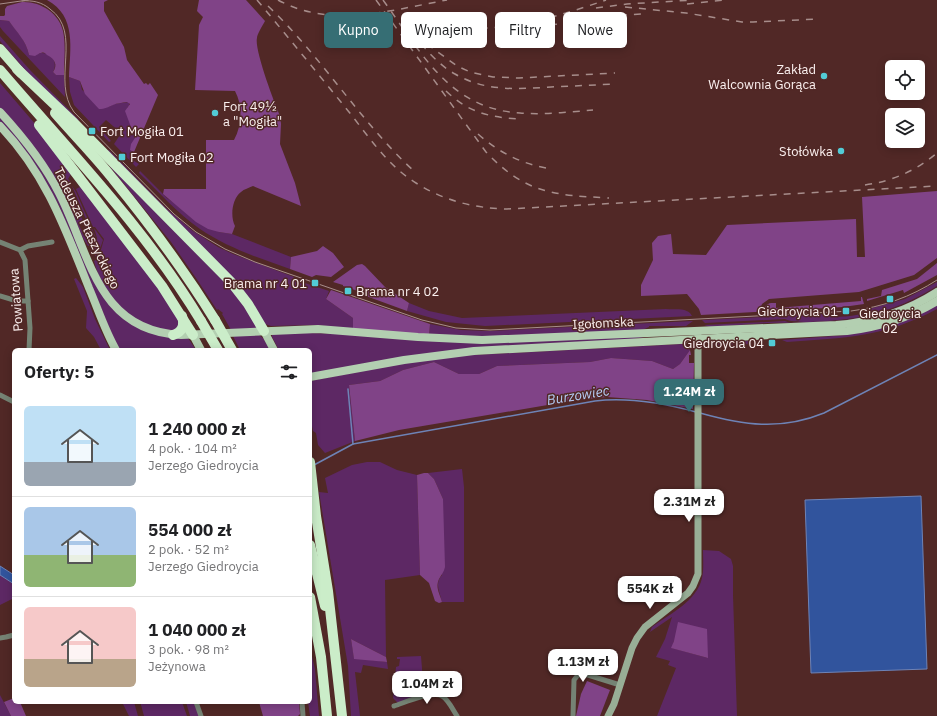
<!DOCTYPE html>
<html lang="pl">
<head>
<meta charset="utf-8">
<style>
	:root { --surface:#fff; --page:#f6f6f6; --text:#202124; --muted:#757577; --line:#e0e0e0; --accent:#366e74 }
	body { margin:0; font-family:"IBM Plex Sans",sans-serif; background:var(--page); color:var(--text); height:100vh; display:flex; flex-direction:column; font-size:15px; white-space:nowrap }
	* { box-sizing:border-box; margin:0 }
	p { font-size:13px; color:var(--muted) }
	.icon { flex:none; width:22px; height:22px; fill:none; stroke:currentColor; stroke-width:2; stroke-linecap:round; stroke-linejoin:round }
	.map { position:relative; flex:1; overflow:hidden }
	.panel { position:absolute; left:12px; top:348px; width:300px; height:356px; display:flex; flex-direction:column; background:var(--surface); border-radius:6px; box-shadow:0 2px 10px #0003 }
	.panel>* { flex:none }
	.guide { position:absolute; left:324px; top:12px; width:380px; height:36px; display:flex; gap:8px }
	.buttons { position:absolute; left:885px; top:60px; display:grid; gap:8px }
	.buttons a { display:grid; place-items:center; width:40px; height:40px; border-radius:6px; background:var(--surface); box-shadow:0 2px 10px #0003; font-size:20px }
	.price { position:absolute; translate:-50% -34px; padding:0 9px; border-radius:8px; background:#fff; color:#222; font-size:13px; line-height:26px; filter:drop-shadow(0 1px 2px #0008) }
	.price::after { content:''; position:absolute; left:50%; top:24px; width:12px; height:9px; margin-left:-6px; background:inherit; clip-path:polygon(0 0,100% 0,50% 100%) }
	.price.on { background:var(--accent); color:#fff }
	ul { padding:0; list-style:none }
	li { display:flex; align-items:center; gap:12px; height:100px; padding:0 12px }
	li+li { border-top:1px solid var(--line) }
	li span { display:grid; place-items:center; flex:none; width:112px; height:80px; border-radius:6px; color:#555 }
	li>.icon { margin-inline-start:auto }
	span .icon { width:48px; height:48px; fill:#fffc; stroke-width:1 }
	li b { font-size:17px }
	h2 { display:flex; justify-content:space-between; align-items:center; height:48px; padding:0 12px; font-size:17px }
	.chip { padding:0 14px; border-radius:6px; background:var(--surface); box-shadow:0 2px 10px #0003; font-size:14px; line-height:36px }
	.chip.on { background:var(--accent); color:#fff }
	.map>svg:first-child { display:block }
</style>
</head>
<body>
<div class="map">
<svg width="937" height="716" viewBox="0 0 937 716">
	<rect width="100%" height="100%" fill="#512826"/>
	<!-- green -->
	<g fill="#5d2864" fill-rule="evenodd">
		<path d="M0,20l9,1c8,11 17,19 20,34 4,-1 8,-2 13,-2 11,0 16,11 11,19l3,3h8l1,22 -62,-66 -3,-4z"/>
		<path d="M0,36l30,34 49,50 -1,1 29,30 2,-1 57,58 27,23 25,16 15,7 61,23 -1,2 36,12 -3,8 27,19v11l-37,-4 -45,1 -6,-2 -159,-172 -79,-80 -27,-31z"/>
		<path d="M69,77l11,4 2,9 26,17 6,-3 15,-2v4l-2,2 8,31 -3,13h2l-3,7 8,5 -3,3 -22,-23 6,-9 3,1 -1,-5 -2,1 -14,-12 -7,7 12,14 -2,1 -35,-37 -4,-13z"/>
		<path d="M0,83l36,42 124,164 21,34 -7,8c-7,-1 -16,-2 -22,-4 -30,-12 -50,-35 -58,-66l3,-2 -2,-4 5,-2 4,-14 -9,-12h-2l-17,-38 4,-2 -9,-13 -3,5 3,3 -2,7 15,34 -5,2 5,11 6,-3 4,6 3,1v-2l-3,-10 9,12 -4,12 -5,2 -3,-9 -3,1 -5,-8 -16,-38 -10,-19 -43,-59 -14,-14z"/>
		<path d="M0,117l28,32 29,46 36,83c13,28 35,49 65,57 10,3 20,3 30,3l8,12h-77l-4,-8 -56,-136c-16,-31 -36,-59 -59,-84z"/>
		<path d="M107,163l129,129 22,36 -27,2 -9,-16 1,-1 -5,-4 -1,1 -21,-32 -25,-36z"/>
		<path d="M140,171l27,27 52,34 13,2 59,23 -1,12c-31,-11 -62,-21 -90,-40 -23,-16 -41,-37 -61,-56z"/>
		<path d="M72,186l4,6 20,46 -6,-9z"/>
		<path d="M76,278l7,9 12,32 15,31h-9l-7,-13 -8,-9 1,-17 -13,-32z"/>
		<path d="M937,282v4c-21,13 -43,23 -67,29l-1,-6 36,-10z"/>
		<path d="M937,287c-5,5 -14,10 -20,13 -47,25 -98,22 -149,23 -20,1 -39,3 -58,4l-6,-2 81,-4c9,4 23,2 33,1 45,-2 81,-10 119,-35z"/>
		<path d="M409,303l20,8 33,7 204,-9c9,1 22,-2 26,7l-207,10 -39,-4 -39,-11z"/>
		<path d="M937,305v4c-52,28 -92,29 -150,33l-5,-2 64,-5z"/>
		<path d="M866,313l1,3c-17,3 -68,10 -82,3l-80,4 -3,-3 125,-6 1,2c14,2 24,0 38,-3z"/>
		<path d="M693,321l-7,5h-37v1l-7,3 -146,7 -67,-1 1,-12 31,6 28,1z"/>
		<path d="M307,333l38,1 70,6 234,-4 -25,5 -152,7 -162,26v-24h-31l-7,-13v-2l4,-1z"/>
		<path d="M259,335l5,4 6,11h-30l-7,-14z"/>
		<path d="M742,341h10v1l-2,2 -34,1 -8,-1 3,-2z"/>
		<path d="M682,344l7,3 1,3 -10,14 -7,5 -21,-8 -41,-3 -21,4 -93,4 -18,8h-20l-25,-12 -31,8 -23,11 -31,4 6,56 -30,12 -7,-8 -2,-12 -3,-2 -3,-14v-36l95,-18 49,-7z"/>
		<path d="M367,462h13l17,8 20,5 3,100 -35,5 1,77 -35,-18 3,19 33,4 1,7 -25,-4 -2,8 -6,-1 5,44h-9l-3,-50 -29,-174 9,1 -3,-15 27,-13z"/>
		<path d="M462,469l2,18v115h-22c-2,-10 -8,-18 0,-27l1,-76 -9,-20 -6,-6z"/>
		<path d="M703,550l16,1 12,8 2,7v29l4,121h-80l19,-48 -8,-3 2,-4 -14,-4 9,-18 7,-22 -22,15 2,-5c18,-13 45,-26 50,-49 2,-8 1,-19 1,-28zM674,641l34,17 -36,-10z"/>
		<path d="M0,575l14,9v14l-14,7z"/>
		<path d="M310,648l5,21 4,47h-9l-2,-14h2z"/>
		<path d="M421,656l3,38 -26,9 -5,-5 3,-31 3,-1 1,-7h-3v-2z"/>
		<path d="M0,695l10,19 1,2h-11z"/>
		<path d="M122,702h12l4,14h-9z"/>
		<path d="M141,702h41l5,14h-43l-3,-11z"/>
		<path d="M186,702h8l5,14h-9z"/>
	</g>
	<!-- forest -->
	<g fill="#804387">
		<path d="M47,0h61l-4,2v9l20,36 3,13 17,24 2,-1 2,2 2,-2 8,12 -24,57 -4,-2 1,-6 4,-6 -10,-27 5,-7 -3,-2c-5,1 -10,1 -14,3 -5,2 -8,4 -14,4l-14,-15 -5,-13 -11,-4c1,-28 8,-61 -22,-77z"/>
		<path d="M199,0h47l19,21c-2,4 -8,13 -8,17 -3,11 17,64 23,78l1,8 -1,20 15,39 6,23 -48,-20c-4,2 -9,3 -12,6 -9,7 -11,24 -6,34l-3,8 -13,-2 -11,-3 -12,-7 -33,-28 1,-5h42v-49h28c8,-15 9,-34 1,-49l-40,-1 4,-65 4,-8 -6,-6z"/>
		<path d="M22,2c18,-1 37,11 41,29 3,14 1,30 1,44h-8l-3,-3c5,-7 2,-13 -6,-17 -2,-2 -3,-3 -6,-2 -2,0 -4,2 -6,3l-6,-1c-3,-15 -12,-22 -20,-34l-9,-1v-4h4l1,-1v-6l2,-3z"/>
		<path d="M937,191v67l-23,17 -55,17 -90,7 -7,5 -2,6h4c2,-7 5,-7 12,-7v5l85,-7v-4h1l2,7 -21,3 -142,8 -2,-6 -12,-15 -46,2v-11l12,-25 -1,-17 6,-7 13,-2 2,20 33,1 21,-30 129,-6 1,38h8l-3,-60z"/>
		<path d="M323,246l10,7 11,14 -13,10 -15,-2 -4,2 -22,-8 1,-12 26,-6z"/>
		<path d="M937,263v12l-33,18 -1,-3 -36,11v-2l14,-3 1,-6 35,-11z"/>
		<path d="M362,264l3,2 20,21 24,16 -2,8 -41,-15 1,-2 -24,-8v-1l-10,-3 24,-17z"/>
		<path d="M331,290l99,34 -1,12 -76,-7v-11l-27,-19z"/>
		<path d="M690,350l1,5h-2v8h5l-1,46 -46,-9 -40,-3 -30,3 -178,30 -44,11 -6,-56 31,-4 23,-11 31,-8 25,12h20l18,-8 93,-4 21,-4 41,3 21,8 7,-5z"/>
		<path d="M424,473h4l6,6 9,20 2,68c-1,5 -4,8 -6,12 -4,9 1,15 3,23l-3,1 -4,-2 -6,-18 -9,-8 -3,-100z"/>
		<path d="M678,622l29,7 1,29 -37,-10 3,-7z"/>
		<path d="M351,639l35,18 1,5 -33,-3z"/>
		<path d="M587,681l23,9 -10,26h-24l5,-22z"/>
		<path d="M14,698v4h6l6,14h-15l-7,-14z"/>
		<path d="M259,702h40l1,12 -2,2h-35z"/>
	</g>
	<!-- water -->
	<g fill="#31549d" stroke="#6e83b6">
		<path d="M921,496l6,173 -116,4 -6,-173z"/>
		<path d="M0,566l14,9v9l-14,-9z"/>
	</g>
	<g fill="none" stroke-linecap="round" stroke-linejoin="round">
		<!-- stream -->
		<g stroke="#6e83b6" stroke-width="1.5">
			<path d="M348,389l5,55"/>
			<path d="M700,413c43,12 80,18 124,0l113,-58"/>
			<path d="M314,465l39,-21 242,-43c34,-4 68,2 101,11"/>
		</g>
		<!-- street -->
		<g stroke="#758374" stroke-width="5">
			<path d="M0,242l20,8"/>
			<path d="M20,250l5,10 5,68 -1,22"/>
			<path d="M20,250l8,-4 24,-4"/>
			<path d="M0,296l17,5h11"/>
			<path d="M0,395l14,7"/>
			<path d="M0,638l6,-1 8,-2"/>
			<path d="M196,702l5,14"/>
			<path d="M302,702l1,14"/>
			<path d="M394,706c10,-3 38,-16 48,-10 6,3 11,14 15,20"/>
			<path d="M573,716l1,-36 4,-5h10l32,10"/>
		</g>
		<!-- secondary -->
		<path stroke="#98ae96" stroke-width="7" d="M608,716l6,-12 18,-56 5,-10 8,-11 43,-34 5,-7 5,-12v-239"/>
		<!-- primary -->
		<g stroke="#b3cfb1" stroke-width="8">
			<path d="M0,112c23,25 44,51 59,81 31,60 37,138 122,142l137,-6 100,8 64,3 354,-15c37,-3 70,-13 101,-33"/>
			<path d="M0,126c46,48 65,102 89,162 9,21 16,43 27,62"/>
			<path d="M264,331l10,19"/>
			<path d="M193,335l8,15"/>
			<path d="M310,377l94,-17 70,-9 373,-20c32,-4 62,-13 90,-30"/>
		</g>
		<!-- highway -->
		<g stroke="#cbedc9" stroke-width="10">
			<path d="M0,49l21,24"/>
			<path d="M17,69l57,54 157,159 17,22 16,27"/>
			<path d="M0,70c70,82 145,158 201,251"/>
			<path d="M55,113c19,22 40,43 58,66 37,45 71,91 102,141"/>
			<path d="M39,125l123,161 31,49"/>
			<path d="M173,335c9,-3 12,-9 9,-19"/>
			<path d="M310,462l6,54 12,75 14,125"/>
			<path d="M310,545l15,61"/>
			<path d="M310,597l11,60 6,59"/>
		</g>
		<!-- tram -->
		<g stroke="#a78d8b" stroke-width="1">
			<path d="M22,1c10,-1 20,1 28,8 33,24 1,72 24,103l100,102 22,18 29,17 30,13 167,58 34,8 34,2 361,-19c31,-4 60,-14 86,-31"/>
			<path d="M0,4l28,-4"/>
		</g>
		<!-- rail -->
		<g stroke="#a78d8b" stroke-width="1.5" stroke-dasharray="7 7" stroke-linecap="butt">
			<path d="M257,0c31,37 62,75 92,112 20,25 39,54 67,71 29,18 57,25 91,26l430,-23"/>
			<path d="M278,0c53,29 113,10 169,0"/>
			<path d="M376,0l110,152c40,42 68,43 123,46"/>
			<path d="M383,0c38,52 66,109 137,113 24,2 49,-1 73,-3"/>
			<path d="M687,4l38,-4"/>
			<path d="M268,6c54,51 93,117 147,166"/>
			<path d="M625,7l61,6 56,9h11l65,-3"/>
			<path d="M596,8l31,-4 66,-4"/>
			<path d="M426,18c55,24 127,0 180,-18"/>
			<path d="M564,18l78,-4"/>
			<path d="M536,25l51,-2"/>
			<path d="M407,26l20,20"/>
			<path d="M421,44c10,11 21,23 34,30 31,18 63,15 96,13 22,-1 43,-2 65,-3"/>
			<path d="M427,44l30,22 13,6 23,5 26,1 96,-5"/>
			<path d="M446,91c22,21 42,26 72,28"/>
			<path d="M478,134c20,18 42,29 68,34"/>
			<path d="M865,185c28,-4 50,-14 72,-32"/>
		</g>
		<!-- highway-bridge -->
		<g stroke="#cbedc9" stroke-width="10">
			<path d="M215,320l17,30"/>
			<path d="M201,321l17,29"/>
		</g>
	</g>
	<!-- markers -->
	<g fill="#52ccd6" stroke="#512826" stroke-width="1.5">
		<circle cx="824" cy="76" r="4"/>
		<circle cx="215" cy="113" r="4"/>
		<rect x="88" y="127" width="8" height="8" rx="2"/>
		<circle cx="841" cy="151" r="4"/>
		<rect x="118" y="153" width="8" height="8" rx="2"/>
		<rect x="311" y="279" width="8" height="8" rx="2"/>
		<rect x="344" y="287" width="8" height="8" rx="2"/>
		<rect x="886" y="295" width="8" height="8" rx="2"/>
		<rect x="842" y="307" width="8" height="8" rx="2"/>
		<rect x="768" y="339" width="8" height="8" rx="2"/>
	</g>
	<g text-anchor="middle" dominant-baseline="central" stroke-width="3" stroke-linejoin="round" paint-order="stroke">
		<!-- poi labels -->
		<g font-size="13" fill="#fbf0ef" stroke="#512826" text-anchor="end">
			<text x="816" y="69">Zakład<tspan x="816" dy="15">Walcownia Gorąca</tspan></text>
			<text x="223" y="106" text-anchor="start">Fort 49½<tspan x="223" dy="15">a "Mogiła"</tspan></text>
			<text x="100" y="131" text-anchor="start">Fort Mogiła 01</text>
			<text x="833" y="151">Stołówka</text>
			<text x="130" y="157" text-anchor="start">Fort Mogiła 02</text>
			<text x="307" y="283">Brama nr 4 01</text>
			<text x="356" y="291" text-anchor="start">Brama nr 4 02</text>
			<text x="838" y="311">Giedroycia 01</text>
			<text x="890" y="313" text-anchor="middle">Giedroycia<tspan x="890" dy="15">02</tspan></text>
			<text x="764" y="343">Giedroycia 04</text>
		</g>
		<!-- street labels -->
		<g font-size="13" fill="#fbf0ef" stroke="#512826">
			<text transform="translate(87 228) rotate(64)">Tadeusza Ptaszyckiego</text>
			<text transform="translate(16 300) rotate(-94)">Powiatowa</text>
			<text transform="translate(603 323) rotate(-3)">Igołomska</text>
		</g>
		<!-- water labels -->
		<g font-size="14" font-style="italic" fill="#b5cbf4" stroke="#512826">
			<text transform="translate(578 395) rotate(-9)">Burzowiec</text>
		</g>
	</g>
</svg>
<div class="buttons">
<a><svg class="icon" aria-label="locate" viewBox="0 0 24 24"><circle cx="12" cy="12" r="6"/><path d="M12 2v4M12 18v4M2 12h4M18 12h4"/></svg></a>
<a><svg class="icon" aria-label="layers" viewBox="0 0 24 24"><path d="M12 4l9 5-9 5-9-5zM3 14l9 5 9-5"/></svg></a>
</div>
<b class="price on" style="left:689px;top:413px">1.24M zł</b>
<b class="price" style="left:689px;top:523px">2.31M zł</b>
<b class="price" style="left:650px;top:610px">554K zł</b>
<b class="price" style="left:583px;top:683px">1.13M zł</b>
<b class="price" style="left:427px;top:705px">1.04M zł</b>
<div class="guide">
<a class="chip on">Kupno</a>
<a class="chip">Wynajem</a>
<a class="chip">Filtry</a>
<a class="chip">Nowe</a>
</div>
<section class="panel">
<h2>Oferty: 5<svg class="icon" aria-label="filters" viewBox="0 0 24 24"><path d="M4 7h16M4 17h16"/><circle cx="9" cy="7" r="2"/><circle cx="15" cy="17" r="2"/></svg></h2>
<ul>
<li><span style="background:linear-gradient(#bfe0f5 70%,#9aa5b1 0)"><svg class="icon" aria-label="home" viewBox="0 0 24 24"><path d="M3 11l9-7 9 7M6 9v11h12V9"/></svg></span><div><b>1 240 000 zł</b><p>4 pok. · 104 m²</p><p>Jerzego Giedroycia</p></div></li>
<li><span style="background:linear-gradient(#a9c7e8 60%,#8fb573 0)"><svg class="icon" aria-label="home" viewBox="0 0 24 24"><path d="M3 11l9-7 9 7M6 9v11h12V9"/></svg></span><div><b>554 000 zł</b><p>2 pok. · 52 m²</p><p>Jerzego Giedroycia</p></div></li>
<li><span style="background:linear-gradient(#f6c9c9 65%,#b9a48a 0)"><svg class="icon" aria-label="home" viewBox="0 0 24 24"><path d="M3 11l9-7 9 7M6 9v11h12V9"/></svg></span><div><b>1 040 000 zł</b><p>3 pok. · 98 m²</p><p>Jeżynowa</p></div></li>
</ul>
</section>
</div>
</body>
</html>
